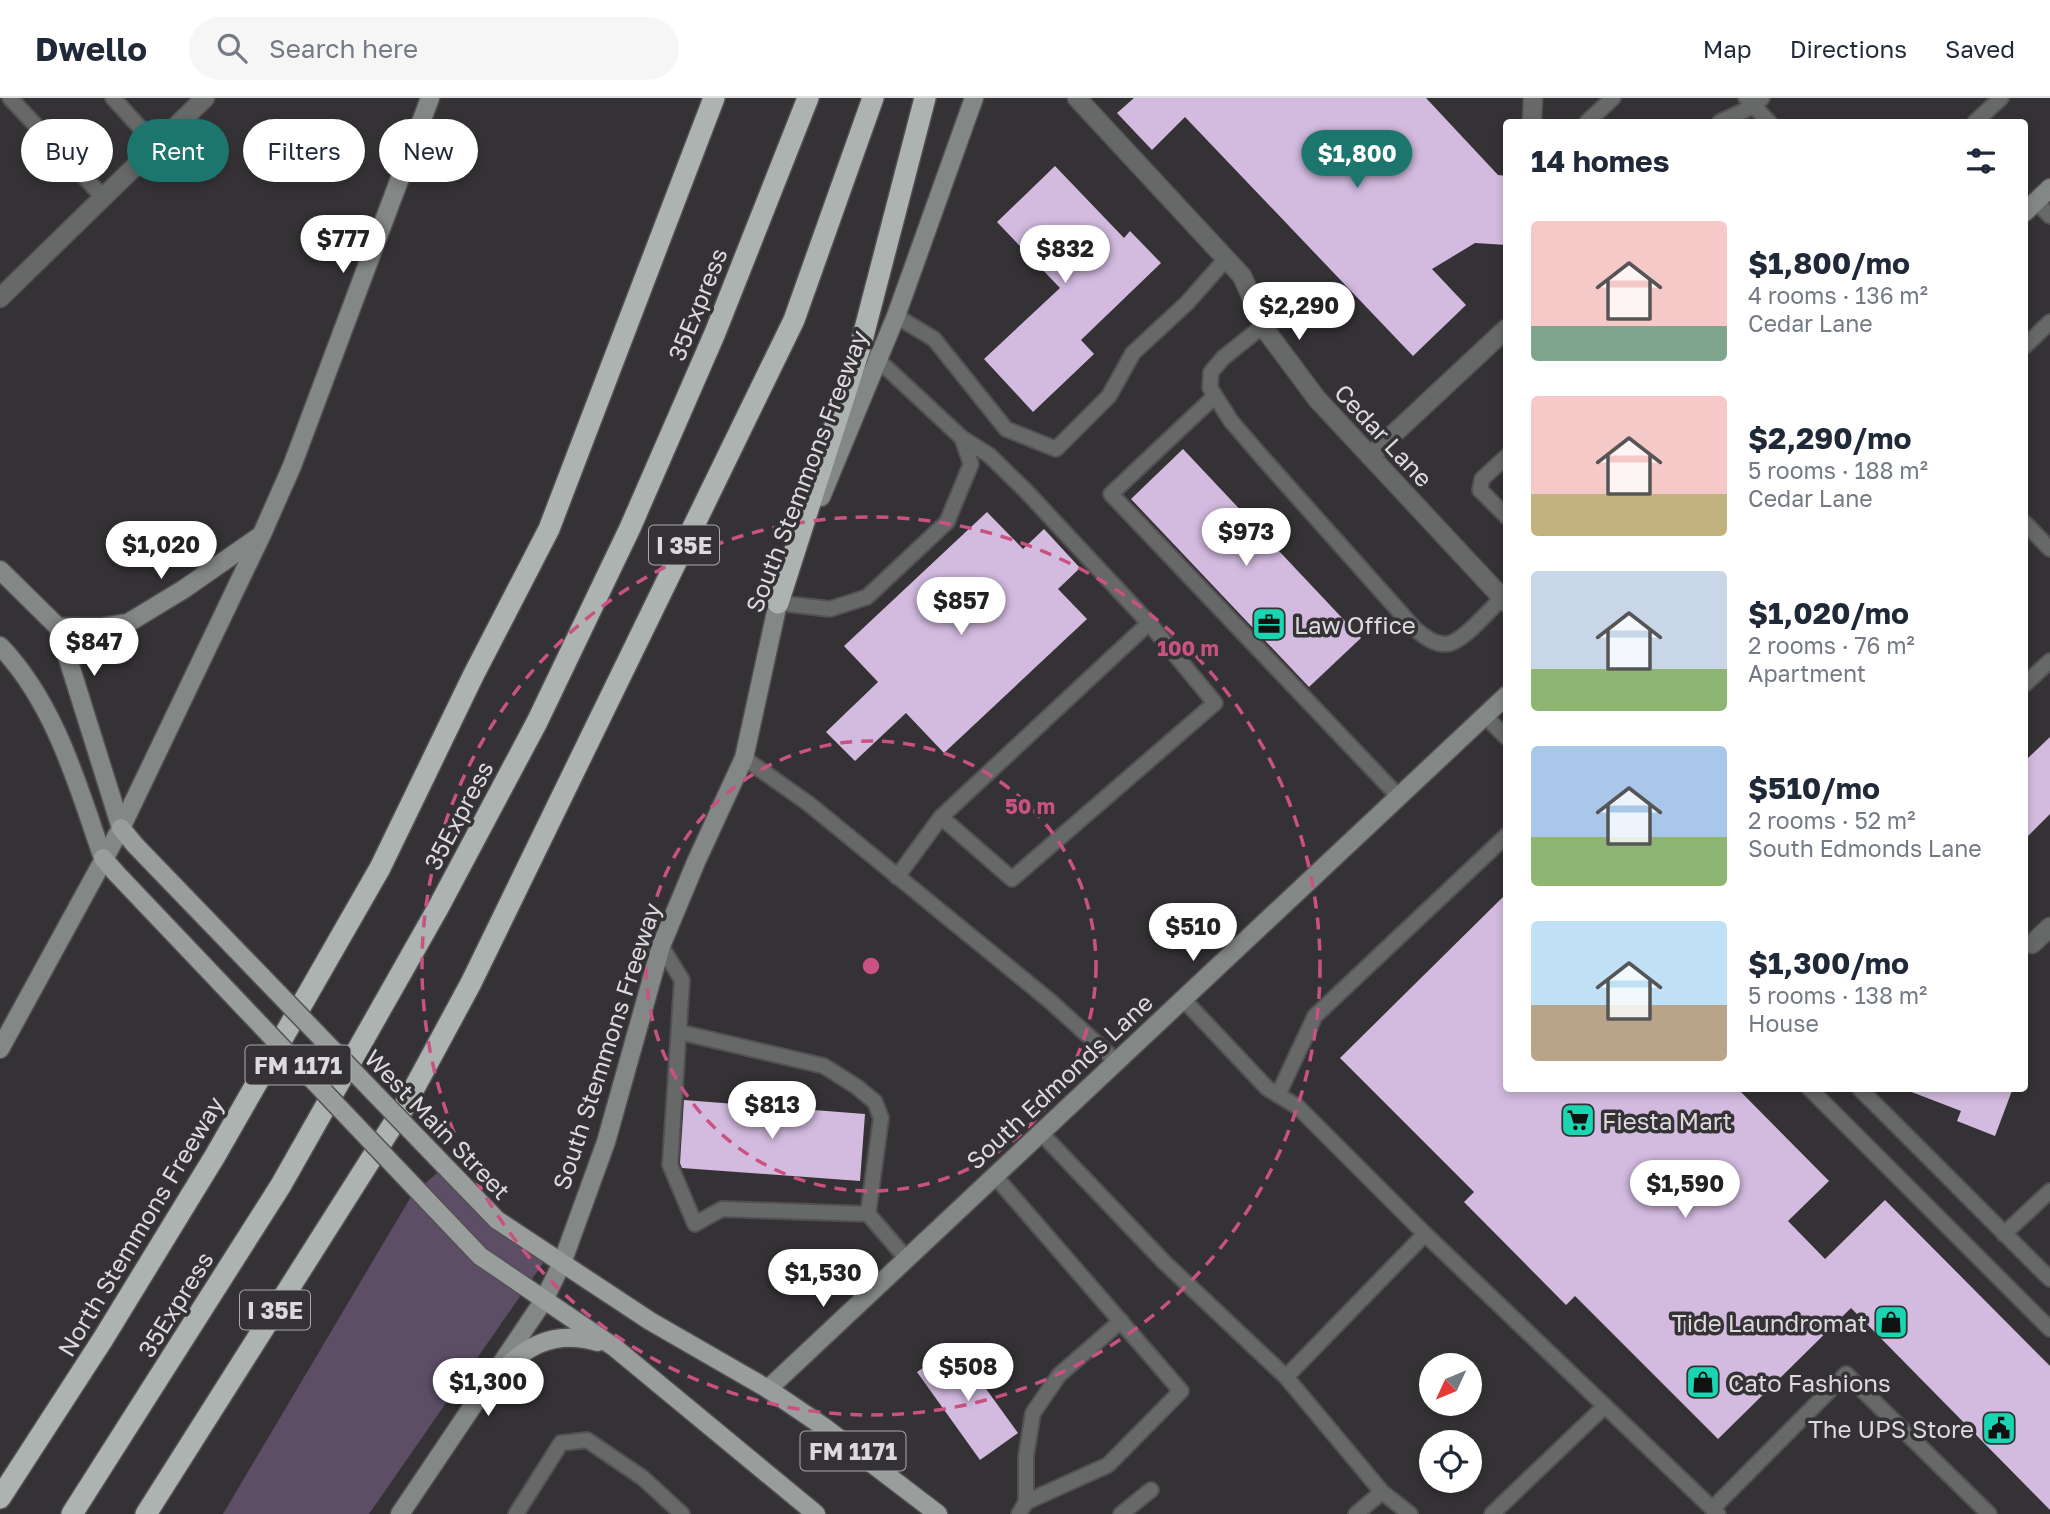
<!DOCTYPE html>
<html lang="en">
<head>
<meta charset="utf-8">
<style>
	:root { --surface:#fff; --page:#f6f6f7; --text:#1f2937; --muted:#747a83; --line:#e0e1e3; --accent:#1c766e }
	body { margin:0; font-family:"Golos Text",sans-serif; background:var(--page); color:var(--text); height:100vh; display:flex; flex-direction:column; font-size:26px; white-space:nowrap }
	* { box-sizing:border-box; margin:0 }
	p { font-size:23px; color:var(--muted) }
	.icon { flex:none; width:38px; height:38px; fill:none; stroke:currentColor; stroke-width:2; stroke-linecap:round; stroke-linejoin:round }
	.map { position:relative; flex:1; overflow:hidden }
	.sheet { position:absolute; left:1503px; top:21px; width:525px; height:973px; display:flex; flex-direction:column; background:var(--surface); border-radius:7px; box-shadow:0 4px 10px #0003 }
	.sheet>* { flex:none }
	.hud { position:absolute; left:21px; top:21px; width:665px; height:63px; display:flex; gap:14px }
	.needle { width:46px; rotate:226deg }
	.buttons { position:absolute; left:1419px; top:1255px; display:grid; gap:14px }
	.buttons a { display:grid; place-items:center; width:63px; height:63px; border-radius:50%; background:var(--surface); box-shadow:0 4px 10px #0003; font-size:35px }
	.price { position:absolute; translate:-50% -60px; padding:0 16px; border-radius:24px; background:#fff; color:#222; font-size:23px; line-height:46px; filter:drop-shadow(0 2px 4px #0008) }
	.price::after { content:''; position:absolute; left:50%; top:42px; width:21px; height:16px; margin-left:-10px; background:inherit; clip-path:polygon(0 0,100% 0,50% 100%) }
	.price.selected { background:var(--accent); color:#fff }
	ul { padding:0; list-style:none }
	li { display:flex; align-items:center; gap:21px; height:175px; padding:0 28px }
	li span { display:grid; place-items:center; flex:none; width:196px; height:140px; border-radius:7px; color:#555 }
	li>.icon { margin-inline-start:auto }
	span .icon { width:84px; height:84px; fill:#fffc; stroke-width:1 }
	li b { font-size:30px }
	h2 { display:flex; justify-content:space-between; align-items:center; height:84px; padding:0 28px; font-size:30px }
	.pill { padding:0 24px; border-radius:32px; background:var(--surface); box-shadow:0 4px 10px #0003; font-size:24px; line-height:63px }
	.pill.selected { background:var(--accent); color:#fff }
	header { display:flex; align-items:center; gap:42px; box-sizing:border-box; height:98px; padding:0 35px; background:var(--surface); border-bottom:2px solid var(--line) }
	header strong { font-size:33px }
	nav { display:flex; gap:38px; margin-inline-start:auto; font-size:24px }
	.search { width:490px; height:63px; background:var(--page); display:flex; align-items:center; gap:18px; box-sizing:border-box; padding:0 24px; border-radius:38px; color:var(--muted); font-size:26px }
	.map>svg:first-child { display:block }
</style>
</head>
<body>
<header>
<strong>Dwello</strong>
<div class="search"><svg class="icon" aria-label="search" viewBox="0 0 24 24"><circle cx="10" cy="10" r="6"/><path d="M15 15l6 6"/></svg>Search here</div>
<nav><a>Map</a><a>Directions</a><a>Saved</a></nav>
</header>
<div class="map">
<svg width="2050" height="1416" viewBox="0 0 2050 1416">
	<rect width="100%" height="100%" fill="#353236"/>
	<!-- green -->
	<path fill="#5d4e65" d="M452,1062l94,99 -177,255h-146l189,-319z"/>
	<!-- building -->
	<g fill="#d3bbe0">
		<path d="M1134,0h292l72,77 9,1v69l-32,-2 -43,26 34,36 -53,51 -228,-239 -33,33 -35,-37z"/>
		<path d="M1055,68l69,72 6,-7 31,32 -80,77 13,14 -61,58 -49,-53 76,-71 -63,-66z"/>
		<path d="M1183,351l178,189 -52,49 -178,-188z"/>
		<path d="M987,414l36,37 21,-20 36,39 -22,21 29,30 -143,134 -38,-40 -51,48 -29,-29 52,-50 -34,-36z"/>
		<path d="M2050,639v77l-25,25v-78z"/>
		<path d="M1507,795v195h230l92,93 -41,40 37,38 60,-59 165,166v144l-199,-202 -133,131 -143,-143 -9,9 -102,-103 10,-10 -134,-134z"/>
		<path d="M1909,990h104l-18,48 -38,-15 4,-10 -52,-20z"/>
		<path d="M684,1002l181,14 -5,67 -178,-13 -2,-5z"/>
		<path d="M955,1248l63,87 -38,27 -63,-88z"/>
	</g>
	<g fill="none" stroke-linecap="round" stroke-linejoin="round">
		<!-- lane casing -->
		<g stroke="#535054" stroke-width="18">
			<g id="lane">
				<path d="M10,0l94,100"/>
				<path d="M113,0l43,47"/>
				<path d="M1746,0l23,24"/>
				<path d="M1587,24l26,-24"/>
				<path d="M1720,24l34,-16 8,-8"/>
				<path d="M1975,24l26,-24"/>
				<path d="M2036,103l14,15"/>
				<path d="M896,218l38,23 72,90 50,20 53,-53 24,-43 54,-50 39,-44"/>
				<path d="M1264,227l-41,33 -12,14 -1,16 21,33 30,35 154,173c9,7 18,15 30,15 16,1 45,-35 57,-46"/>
				<path d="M861,246l101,94 27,17 36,35 124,133"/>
				<path d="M2025,248l25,-24"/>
				<path d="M1215,298l-104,98 287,302"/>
				<path d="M1507,358l-25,23 -2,11 27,27"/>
				<path d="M2025,425l25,26"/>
				<path d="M778,505l52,6 37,-12 80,-75 24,-58 -9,-26"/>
				<path d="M2025,586l25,-23"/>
				<path d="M1485,618l22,22"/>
				<path d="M744,660l65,46 241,197 66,60"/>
				<path d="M897,779l44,-60 208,-194 66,80 -203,176 -71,-62"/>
				<path d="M661,848l21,34 -12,185 25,59 27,-15 146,5 38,44"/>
				<path d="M1183,901l84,89 31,19 127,127 293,280"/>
				<path d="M679,934l145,34 33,21 18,15 6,16 -13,96"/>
				<path d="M1809,990l241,241"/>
				<path d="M1859,990l191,191"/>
				<path d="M1278,997l37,-79 192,-181"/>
				<path d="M1040,1034l124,130 122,115 139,-143"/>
				<path d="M994,1077l187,216 -73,74 -82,37 -7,12"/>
				<path d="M2004,1136l46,-43"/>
				<path d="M1286,1279l96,115 28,22"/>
				<path d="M1026,1404v-46l7,-43 26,-38 62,-54"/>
				<path d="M1712,1411l134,-135 143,140"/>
				<path d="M516,1416l45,-71 26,-3 56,38 39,36"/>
				<path d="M1121,1416l30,-24"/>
				<path d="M1356,1416l26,-22"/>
				<path d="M1492,1416l113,-108"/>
			</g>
		</g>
		<!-- street casing -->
		<g stroke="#535054" stroke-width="21">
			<g id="street">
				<path d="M1077,0l165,178 25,56 50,67 190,204"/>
				<path d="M1532,24l1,-24"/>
				<path d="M0,200l205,-200"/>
				<path d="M1370,358l137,-128"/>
				<path d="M2032,846l18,-17"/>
			</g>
		</g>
		<!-- secondary casing -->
		<g stroke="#535054" stroke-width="21">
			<g id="secondary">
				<path d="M2025,114l25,-24"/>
				<path d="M821,399l75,-181 78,-218"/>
				<path d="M0,472l58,57 63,201"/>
				<path d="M58,529h44l26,-4 56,-34 76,-53"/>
				<path d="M0,548c55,57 78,140 103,212"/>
				<path d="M0,951l121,-221 141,-294 30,-68 138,-368"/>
				<path d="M768,1291l739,-694"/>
				<path d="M400,1416l144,-214 18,-37 44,-121 55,-196 35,-84 48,-104 34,-155 5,-13"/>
			</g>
		</g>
		<!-- primary casing -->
		<g stroke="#535054" stroke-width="21">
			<g id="primary">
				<path d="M121,730l14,17"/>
				<path d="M103,760l13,15"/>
				<path d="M497,1122l153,101 118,68 56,38 114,87"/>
				<path d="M480,1158l134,91 202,167"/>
				<path d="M490,1283c34,-32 59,-53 108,-39"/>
			</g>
		</g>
		<!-- highway casing -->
		<g stroke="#535054" stroke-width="24">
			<g id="highway">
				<path d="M778,505l83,-259 64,-246"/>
				<path d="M0,1400l103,-159 112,-183 165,-288 93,-192 76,-147 165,-431"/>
				<path d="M72,1416l209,-329 157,-277 99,-186 93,-194 85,-195 93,-235"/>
				<path d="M146,1416l258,-407 67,-124 323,-663 79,-222"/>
			</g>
		</g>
		<!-- lane -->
		<use href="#lane" stroke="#666968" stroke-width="14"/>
		<!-- street -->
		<use href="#street" stroke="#666968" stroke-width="18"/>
		<!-- secondary -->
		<use href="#secondary" stroke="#838786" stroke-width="18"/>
		<!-- primary -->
		<use href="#primary" stroke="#999e9d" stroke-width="18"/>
		<!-- highway -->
		<use href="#highway" stroke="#acb3b1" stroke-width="21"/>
		<!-- primary-bridge casing -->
		<g stroke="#535054" stroke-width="21" stroke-linecap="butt">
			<g id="primary-bridge">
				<path d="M135,747l362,375"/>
				<path d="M116,775l364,383"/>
			</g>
		</g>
		<!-- primary-bridge -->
		<use href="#primary-bridge" stroke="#999e9d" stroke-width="18"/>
	</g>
	<!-- distance rings -->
	<g fill="none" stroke="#ca5282" stroke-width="3.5" stroke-dasharray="12 9">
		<circle cx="871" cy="868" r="225"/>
		<circle cx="871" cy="868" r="449"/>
	</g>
	<!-- icons -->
	<defs>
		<g id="office-square" transform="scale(1.75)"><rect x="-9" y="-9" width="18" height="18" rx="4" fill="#19d5b2" stroke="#353236"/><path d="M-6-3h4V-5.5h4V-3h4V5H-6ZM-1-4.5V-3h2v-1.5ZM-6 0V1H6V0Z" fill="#111"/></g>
		<g id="supermarket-square" transform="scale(1.75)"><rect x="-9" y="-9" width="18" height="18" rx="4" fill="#19d5b2" stroke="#353236"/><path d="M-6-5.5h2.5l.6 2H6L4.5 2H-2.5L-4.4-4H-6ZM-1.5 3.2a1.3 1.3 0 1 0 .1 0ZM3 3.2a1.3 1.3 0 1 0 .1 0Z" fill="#111"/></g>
		<g id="shop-square" transform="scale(1.75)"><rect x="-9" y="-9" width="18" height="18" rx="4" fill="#19d5b2" stroke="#353236"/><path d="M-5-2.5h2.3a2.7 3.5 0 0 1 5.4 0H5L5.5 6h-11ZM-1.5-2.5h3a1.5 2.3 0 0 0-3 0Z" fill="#111"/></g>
		<g id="civic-square" transform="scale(1.75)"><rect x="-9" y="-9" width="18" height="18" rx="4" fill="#19d5b2" stroke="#353236"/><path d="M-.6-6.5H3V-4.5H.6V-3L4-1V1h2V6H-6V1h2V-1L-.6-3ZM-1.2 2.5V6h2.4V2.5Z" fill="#111"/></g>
	</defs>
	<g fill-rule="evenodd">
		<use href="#office-square" x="1269" y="526"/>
		<use href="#supermarket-square" x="1578" y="1022"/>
		<use href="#shop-square" x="1891" y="1224"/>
		<use href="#shop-square" x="1703" y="1284"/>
		<use href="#civic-square" x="1999" y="1330"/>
	</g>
	<g text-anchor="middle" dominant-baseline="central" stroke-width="7" stroke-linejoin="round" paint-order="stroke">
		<!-- shield labels -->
		<g fill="#353236" stroke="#aaa8ab" stroke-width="2">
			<rect x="649" y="427.5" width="70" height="39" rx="5"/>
			<rect x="245.5" y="947.5" width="105" height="39" rx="5"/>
			<rect x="240" y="1192.5" width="70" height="39" rx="5"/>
			<rect x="800.5" y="1333.5" width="105" height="39" rx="5"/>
		</g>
		<g font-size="23" font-weight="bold" fill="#dcdadd">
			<text x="684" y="447">I 35E</text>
			<text x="298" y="967">FM 1171</text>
			<text x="275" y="1212">I 35E</text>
			<text x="853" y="1353">FM 1171</text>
		</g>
		<!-- street labels -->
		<g font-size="24" fill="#dcdadd" stroke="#353236">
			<text transform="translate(697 206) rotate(-68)">35Express</text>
			<text transform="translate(1384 337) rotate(47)">Cedar Lane</text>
			<text transform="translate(806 373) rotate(-69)">South Stemmons Freeway</text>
			<text transform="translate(458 717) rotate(-62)">35Express</text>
			<text transform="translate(606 948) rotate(-72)">South Stemmons Freeway</text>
			<text transform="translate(1059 983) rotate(-43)">South Edmonds Lane</text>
			<text transform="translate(438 1026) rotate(46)">West Main Street</text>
			<text transform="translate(140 1128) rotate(-59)">North Stemmons Freeway</text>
			<text transform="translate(175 1206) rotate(-58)">35Express</text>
		</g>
		<!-- poi labels -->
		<g font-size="24" fill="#dcdadd" stroke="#353236" text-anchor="start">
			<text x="1294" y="526">Law Office</text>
			<text x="1602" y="1022">Fiesta Mart</text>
			<text x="1867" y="1224" text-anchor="end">Tide Laundromat</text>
			<text x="1728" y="1284">Cato Fashions</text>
			<text x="1974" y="1330" text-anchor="end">The UPS Store</text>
		</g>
	</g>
	<circle cx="871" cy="868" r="10" fill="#ca5282" stroke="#353236" stroke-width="3.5"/>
	<g font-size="21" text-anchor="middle" font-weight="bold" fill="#ca5282" stroke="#353236" stroke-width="7" stroke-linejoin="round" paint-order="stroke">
		<text x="1188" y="558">100 m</text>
		<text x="1030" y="716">50 m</text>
	</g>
</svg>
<div class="buttons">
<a><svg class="needle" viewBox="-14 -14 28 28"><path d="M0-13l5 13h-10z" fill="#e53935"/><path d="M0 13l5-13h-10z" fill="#747a83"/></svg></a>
<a><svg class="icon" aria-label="locate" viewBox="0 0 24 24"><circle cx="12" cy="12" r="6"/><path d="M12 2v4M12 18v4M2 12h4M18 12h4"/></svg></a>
</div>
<b class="price selected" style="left:1357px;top:92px">$1,800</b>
<b class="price" style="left:343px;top:177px">$777</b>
<b class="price" style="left:1065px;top:187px">$832</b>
<b class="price" style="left:1299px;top:244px">$2,290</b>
<b class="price" style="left:1246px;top:470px">$973</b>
<b class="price" style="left:161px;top:483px">$1,020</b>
<b class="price" style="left:961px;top:539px">$857</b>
<b class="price" style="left:94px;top:580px">$847</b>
<b class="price" style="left:1193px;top:865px">$510</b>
<b class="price" style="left:772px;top:1043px">$813</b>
<b class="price" style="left:1685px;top:1122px">$1,590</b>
<b class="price" style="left:823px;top:1211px">$1,530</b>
<b class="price" style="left:968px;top:1305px">$508</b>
<b class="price" style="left:488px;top:1320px">$1,300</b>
<div class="hud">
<a class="pill">Buy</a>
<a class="pill selected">Rent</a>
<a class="pill">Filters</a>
<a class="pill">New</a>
</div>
<section class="sheet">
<h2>14 homes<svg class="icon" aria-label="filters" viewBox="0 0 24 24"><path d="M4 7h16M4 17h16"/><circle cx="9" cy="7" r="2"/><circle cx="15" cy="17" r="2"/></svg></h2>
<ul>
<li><span style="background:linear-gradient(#f6c9c9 75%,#7fa58c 0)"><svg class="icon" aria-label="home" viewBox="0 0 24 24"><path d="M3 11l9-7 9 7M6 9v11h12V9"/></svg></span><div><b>$1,800/mo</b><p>4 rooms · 136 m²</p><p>Cedar Lane</p></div></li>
<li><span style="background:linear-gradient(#f6c9c9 70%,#c2b280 0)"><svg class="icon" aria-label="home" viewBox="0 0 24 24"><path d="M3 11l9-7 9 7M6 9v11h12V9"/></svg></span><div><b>$2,290/mo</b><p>5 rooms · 188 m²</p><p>Cedar Lane</p></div></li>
<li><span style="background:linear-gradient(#c9d6e8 70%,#8fb573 0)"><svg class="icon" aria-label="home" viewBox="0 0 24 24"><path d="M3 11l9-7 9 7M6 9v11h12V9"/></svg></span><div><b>$1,020/mo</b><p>2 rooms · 76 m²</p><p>Apartment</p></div></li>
<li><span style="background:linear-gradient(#a9c7e8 65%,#8fb573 0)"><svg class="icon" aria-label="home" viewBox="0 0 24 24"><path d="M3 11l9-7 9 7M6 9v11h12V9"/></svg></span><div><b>$510/mo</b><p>2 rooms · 52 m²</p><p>South Edmonds Lane</p></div></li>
<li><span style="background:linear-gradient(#bfe0f5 60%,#b9a48a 0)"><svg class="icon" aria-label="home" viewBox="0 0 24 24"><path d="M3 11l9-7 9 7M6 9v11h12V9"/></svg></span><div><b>$1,300/mo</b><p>5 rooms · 138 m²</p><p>House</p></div></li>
</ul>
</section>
</div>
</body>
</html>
